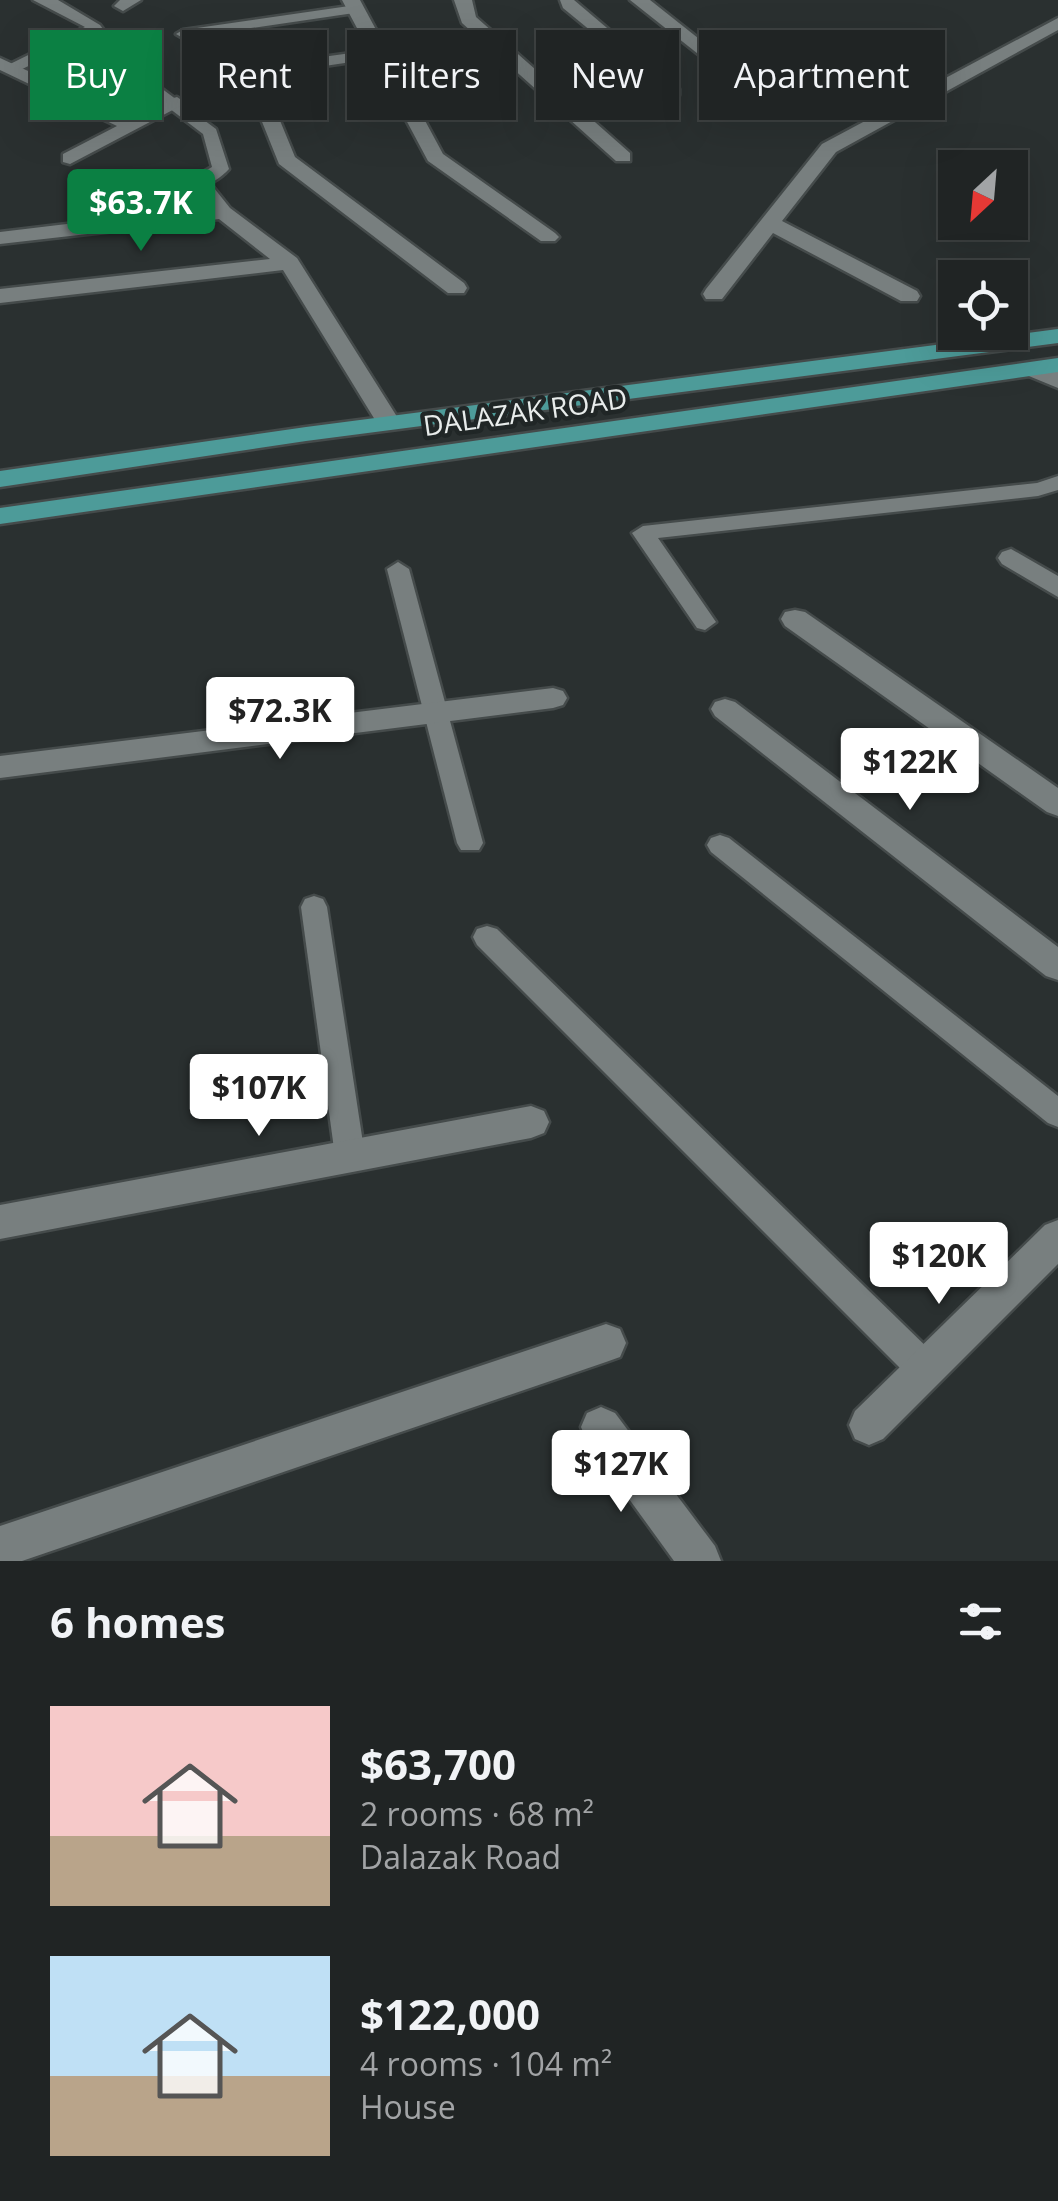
<!DOCTYPE html>
<html lang="en">
<head>
<meta charset="utf-8">
<style>
	:root { --surface:#202424; --page:#282c2c; --text:#f1f3f6; --muted:#a2a4a6; --line:#3d4141; --accent:#0b8043 }
	body { margin:0; font-family:"Open Sans",sans-serif; background:var(--page); color:var(--text); height:100vh; display:flex; flex-direction:column; font-size:38px; white-space:nowrap }
	* { box-sizing:border-box; margin:0 }
	p { font-size:32px; color:var(--muted) }
	.icon { flex:none; width:55px; height:55px; fill:none; stroke:currentColor; stroke-width:2; stroke-linecap:round; stroke-linejoin:round }
	.map { position:relative; height:1561px; overflow:hidden }
	.panel { display:flex; flex-direction:column; background:var(--surface); flex:1 }
	.panel>* { flex:none }
	.banner { position:absolute; left:30px; top:30px; width:1000px; height:90px; display:flex; gap:20px }
	.needle { width:65px; rotate:206deg }
	.buttons { position:absolute; left:938px; top:150px; display:grid; gap:20px }
	.buttons a { display:grid; place-items:center; width:90px; height:90px; border-radius:0px; background:var(--surface); box-shadow:0 10px 40px #0002,0 0 0 2px var(--line); font-size:50px }
	.price { position:absolute; translate:-50% -85px; padding:0 22px; border-radius:10px; background:#fff; color:#222; font-size:32px; line-height:65px; filter:drop-shadow(0 2px 5px #0008) }
	.price::after { content:''; position:absolute; left:50%; top:60px; width:30px; height:22px; margin-left:-15px; background:inherit; clip-path:polygon(0 0,100% 0,50% 100%) }
	.price.active { background:var(--accent); color:#fff }
	ul { padding:0; list-style:none }
	li { display:flex; align-items:center; gap:30px; height:250px; padding:0 50px }
	li span { display:grid; place-items:center; flex:none; width:280px; height:200px; border-radius:0px; color:#555 }
	li>.icon { margin-inline-start:auto }
	span .icon { width:120px; height:120px; fill:#fffc; stroke-width:1 }
	li b { font-size:42px }
	h2 { display:flex; justify-content:space-between; align-items:center; height:120px; padding:0 50px; font-size:42px }
	.tag { padding:0 35px; border-radius:0px; background:var(--surface); box-shadow:0 10px 40px #0002,0 0 0 2px var(--line); font-size:35px; line-height:90px }
	.tag.active { background:var(--accent); color:#fff }
	.map>svg:first-child { display:block }
</style>
</head>
<body>
<div class="map">
<svg width="1058" height="1561" viewBox="0 0 1058 1561">
	<rect width="100%" height="100%" fill="#2a3030"/>
	<g fill="none" stroke-linecap="round" stroke-linejoin="round">
		<!-- lane casing -->
		<g stroke="#454b4b" stroke-width="5">
			<g id="lane">
				<path d="M33,0h25l42,25 30,40 86,64 13,40c-8,9 -24,20 -36,17v-8l19,-11 -9,-33 -84,-64 -26,-35 -77,37h-10v-6l79,-39z"/>
				<path d="M560,0h14l105,89v6h-10l-106,-87z"/>
				<path d="M356,5l7,4 -2,3 -178,26 -7,-4 7,-4z"/>
				<path d="M380,49l8,5 -3,3 -134,20 -8,-5 8,-5z"/>
				<path d="M1058,476v14l-20,6 -380,42 58,84 -11,8 -8,-2 -65,-95 11,-7 394,-43z"/>
				<path d="M398,562l11,7 74,274 -4,7h-18l-4,-7 -70,-274z"/>
				<path d="M720,835l9,3 329,258v31l-10,-4 -337,-271 -4,-7 4,-7z"/>
				<path d="M314,896l9,3 4,8 38,249 -4,10 -11,4 -11,-4 -4,-10 -34,-249 4,-8z"/>
				<path d="M487,926l10,3 440,428 5,12 -5,12 -12,5 -12,-5 -436,-436 -4,-8 4,-8z"/>
			</g>
		</g>
		<!-- street casing -->
		<g stroke="#454b4b" stroke-width="5">
			<g id="street">
				<path d="M120,0h21l-18,11 -9,-5z"/>
				<path d="M342,0h18l83,154 112,79 4,4 -4,4h-14l-113,-80z"/>
				<path d="M454,0h18l4,17 154,136v8h-14l-154,-138z"/>
				<path d="M630,0h20l77,61 -3,4h-12z"/>
				<path d="M1058,18v12l-222,122 -54,69 135,70 3,5 -3,5h-16l-128,-68 -51,66h-16l-3,-5 3,-5 116,-145z"/>
				<path d="M0,58l132,61 38,-20 7,-2 9,6 -116,61 -7,-2v-8l54,-28 -117,-56z"/>
				<path d="M251,67l9,5 35,85 169,126 3,5 -3,5h-16l-169,-129 -37,-92z"/>
				<path d="M199,176l7,2 24,30 67,50 104,165 -3,5h-18l-97,-158 -283,33v-14l270,-30 -51,-40 -219,25v-12l209,-25 -20,-25z"/>
				<path d="M1032,362l26,10v16l-34,-14 -4,-5z"/>
				<path d="M1011,549l47,27v21l-56,-33 -4,-6 4,-6z"/>
				<path d="M795,610l10,2 253,176v28l-11,-4 -262,-186 -4,-7 4,-7z"/>
				<path d="M553,688l10,3 4,7 -4,7 -10,3 -553,70v-22z"/>
				<path d="M725,699l10,3 323,245v33l-12,-4 -331,-260 -4,-7 4,-7z"/>
				<path d="M531,1106l13,5 5,11 -5,11 -13,5 -531,101v-34z"/>
				<path d="M1058,1220v44l-175,175 -14,6 -14,-6 -6,-14 6,-14 190,-186z"/>
				<path d="M606,1324l14,5 6,14 -6,14 -14,5 -584,199h-22v-35z"/>
				<path d="M601,1407l14,6 100,133 6,15h-47l-87,-120 -6,-14 6,-14z"/>
			</g>
		</g>
		<!-- primary casing -->
		<g stroke="#454b4b" stroke-width="5">
			<g id="primary">
				<path d="M1058,329v14l-752,98 -306,46v-16l306,-44z"/>
				<path d="M1058,358v14l-1058,152v-16z"/>
			</g>
		</g>
		<!-- lane -->
		<use href="#lane" fill="#787f7f" fill-rule="evenodd"/>
		<!-- street -->
		<use href="#street" fill="#787f7f" fill-rule="evenodd"/>
		<!-- primary -->
		<use href="#primary" fill="#4d9b99" fill-rule="evenodd"/>
	</g>
	<g text-anchor="middle" dominant-baseline="central" stroke-width="9" stroke-linejoin="round" paint-order="stroke">
		<!-- street labels -->
		<g font-size="28" fill="#e8eceb" stroke="#202626">
			<text transform="translate(525 411) rotate(-8)">DALAZAK ROAD</text>
		</g>
	</g>
</svg>
<div class="buttons">
<a><svg class="needle" viewBox="-14 -14 28 28"><path d="M0-13l5 13h-10z" fill="#e53935"/><path d="M0 13l5-13h-10z" fill="#a2a4a6"/></svg></a>
<a><svg class="icon" aria-label="locate" viewBox="0 0 24 24"><circle cx="12" cy="12" r="6"/><path d="M12 2v4M12 18v4M2 12h4M18 12h4"/></svg></a>
</div>
<b class="price active" style="left:141px;top:254px">$63.7K</b>
<b class="price" style="left:280px;top:762px">$72.3K</b>
<b class="price" style="left:910px;top:813px">$122K</b>
<b class="price" style="left:259px;top:1139px">$107K</b>
<b class="price" style="left:939px;top:1307px">$120K</b>
<b class="price" style="left:621px;top:1515px">$127K</b>
<div class="banner">
<a class="tag active">Buy</a>
<a class="tag">Rent</a>
<a class="tag">Filters</a>
<a class="tag">New</a>
<a class="tag">Apartment</a>
</div>
</div>
<section class="panel">
<h2>6 homes<svg class="icon" aria-label="filters" viewBox="0 0 24 24"><path d="M4 7h16M4 17h16"/><circle cx="9" cy="7" r="2"/><circle cx="15" cy="17" r="2"/></svg></h2>
<ul>
<li><span style="background:linear-gradient(#f6c9c9 65%,#b9a48a 0)"><svg class="icon" aria-label="home" viewBox="0 0 24 24"><path d="M3 11l9-7 9 7M6 9v11h12V9"/></svg></span><div><b>$63,700</b><p>2 rooms · 68 m²</p><p>Dalazak Road</p></div></li>
<li><span style="background:linear-gradient(#bfe0f5 60%,#b9a48a 0)"><svg class="icon" aria-label="home" viewBox="0 0 24 24"><path d="M3 11l9-7 9 7M6 9v11h12V9"/></svg></span><div><b>$122,000</b><p>4 rooms · 104 m²</p><p>House</p></div></li>
</ul>
</section>
</body>
</html>
